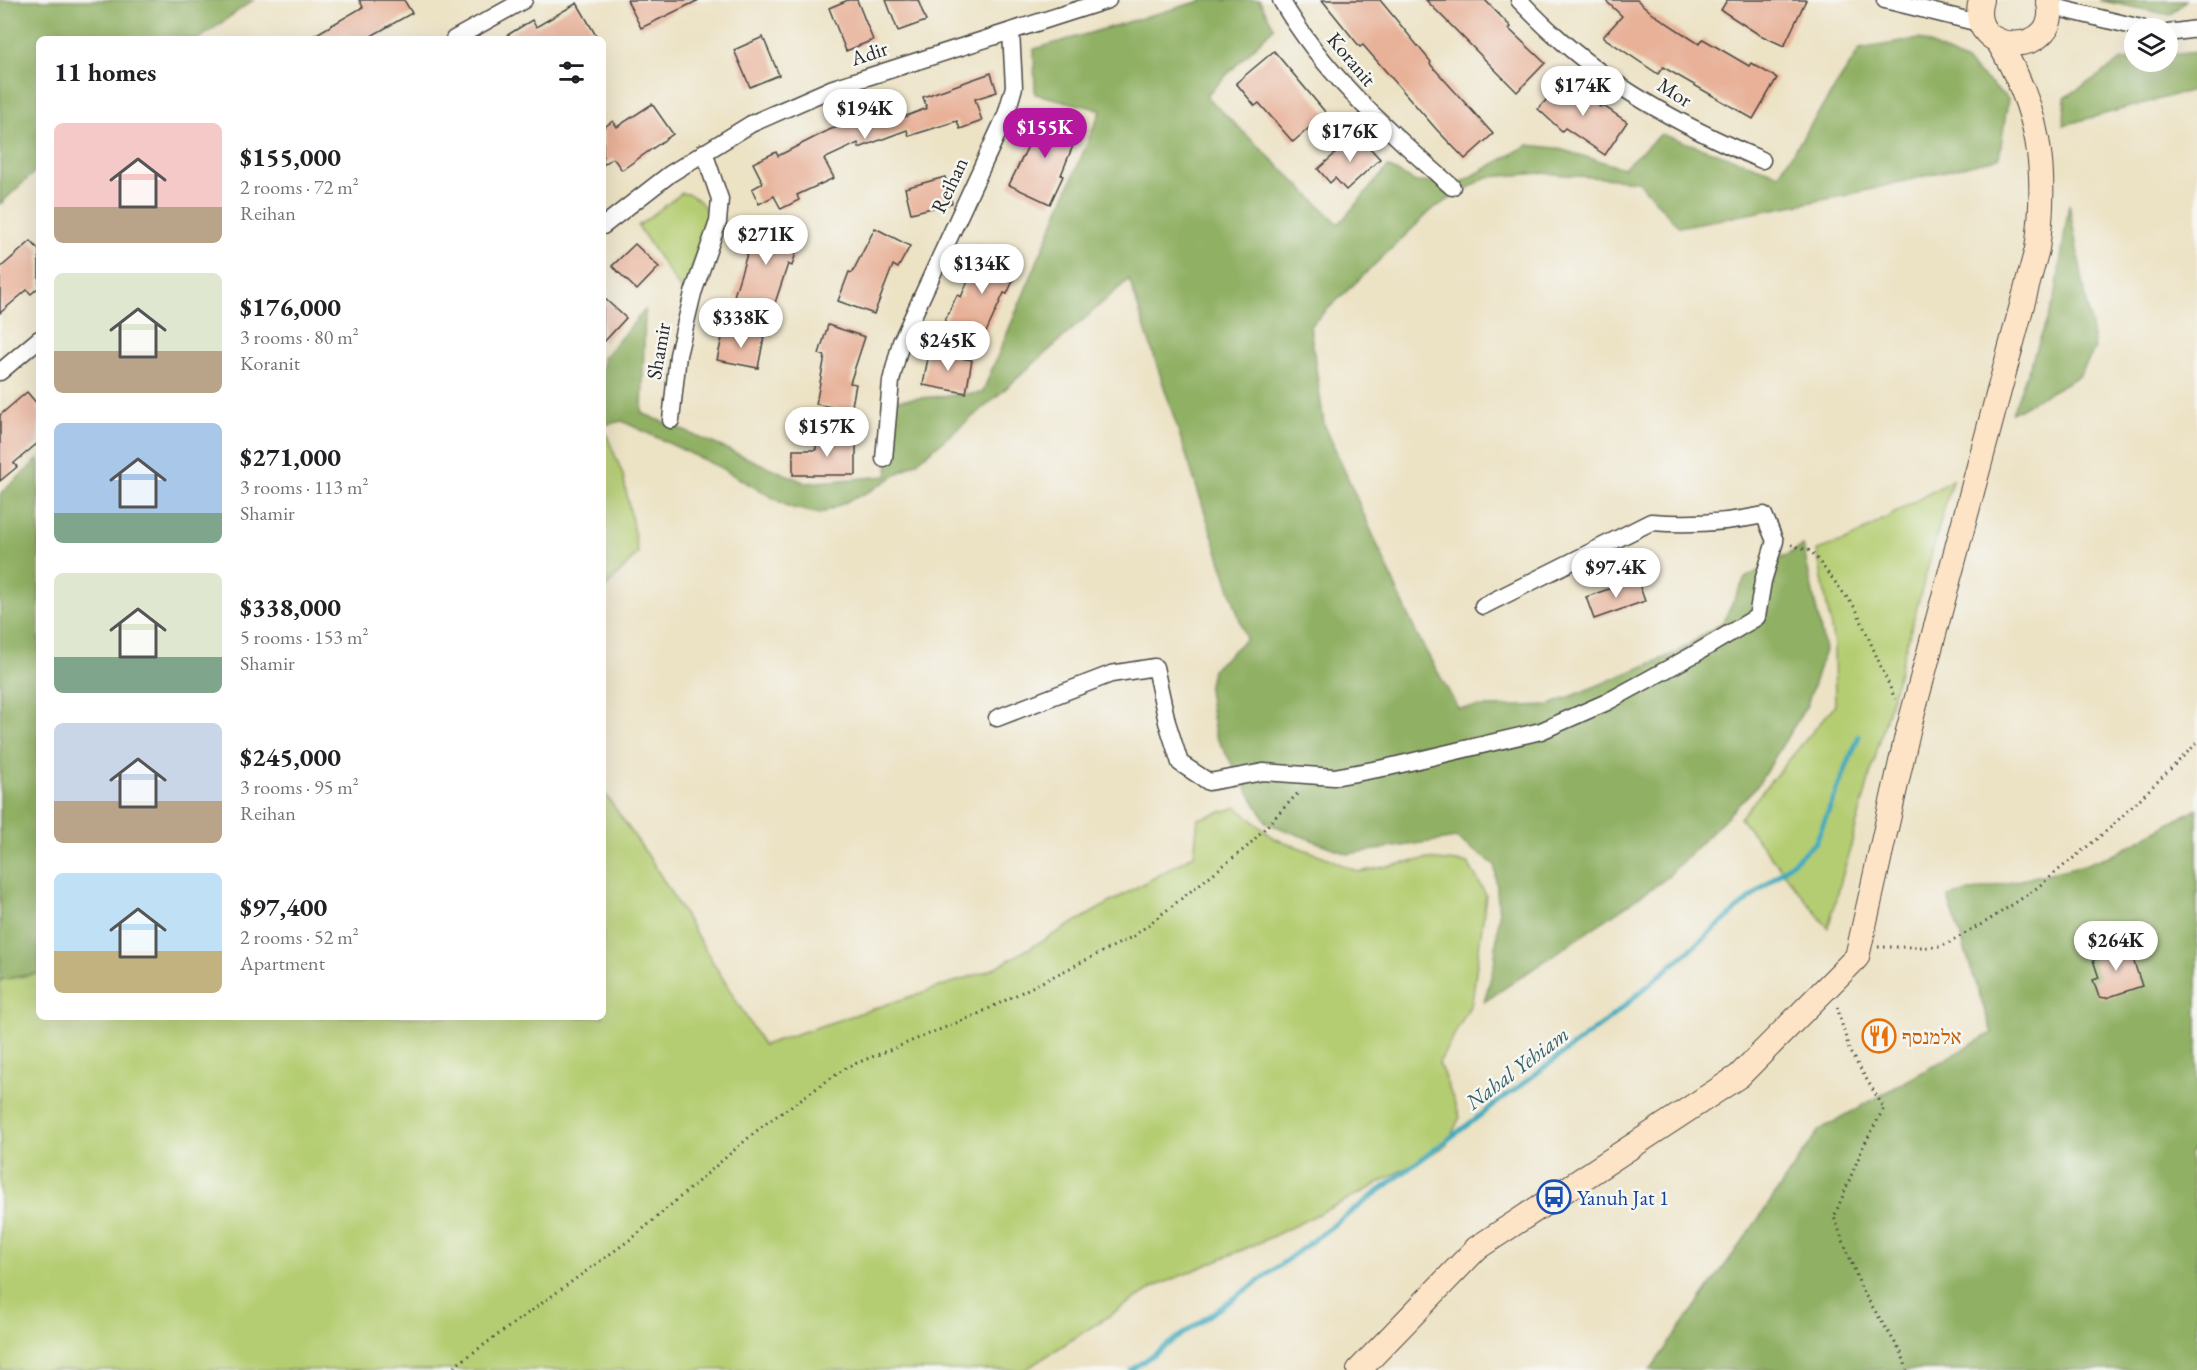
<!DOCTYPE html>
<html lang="en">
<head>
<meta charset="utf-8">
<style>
	:root { --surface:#fff; --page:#f2f2f2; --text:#202124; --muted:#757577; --accent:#b5179e }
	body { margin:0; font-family:"EB Garamond","Frank Ruhl Libre",serif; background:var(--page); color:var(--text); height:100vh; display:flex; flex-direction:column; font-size:22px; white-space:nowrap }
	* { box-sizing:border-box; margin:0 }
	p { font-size:20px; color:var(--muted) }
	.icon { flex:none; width:33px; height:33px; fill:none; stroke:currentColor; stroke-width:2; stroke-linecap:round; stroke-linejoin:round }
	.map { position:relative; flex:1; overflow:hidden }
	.drawer { position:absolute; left:36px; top:36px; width:570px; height:984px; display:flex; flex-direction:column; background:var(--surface); border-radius:9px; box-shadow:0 6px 24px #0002 }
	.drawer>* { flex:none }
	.tools { position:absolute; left:2124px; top:18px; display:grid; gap:12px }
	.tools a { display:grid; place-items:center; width:54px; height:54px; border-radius:50%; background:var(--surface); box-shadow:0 6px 24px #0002; font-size:30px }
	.price { position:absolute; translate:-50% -51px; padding:0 14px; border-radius:21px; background:#fff; color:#222; font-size:20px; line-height:39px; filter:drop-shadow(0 2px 3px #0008) }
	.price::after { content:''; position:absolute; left:50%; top:36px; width:18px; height:14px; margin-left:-9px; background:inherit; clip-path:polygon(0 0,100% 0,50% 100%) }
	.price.active { background:var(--accent); color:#fff }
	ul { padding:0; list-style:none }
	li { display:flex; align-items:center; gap:18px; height:150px; padding:0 18px }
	li span { display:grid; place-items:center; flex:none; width:168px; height:120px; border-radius:9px; color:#555 }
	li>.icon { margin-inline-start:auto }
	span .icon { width:72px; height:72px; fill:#fffc; stroke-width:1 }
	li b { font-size:26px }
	h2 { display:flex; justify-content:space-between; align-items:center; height:72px; padding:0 18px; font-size:26px }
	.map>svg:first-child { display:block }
</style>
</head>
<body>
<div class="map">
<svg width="2197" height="1370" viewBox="0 0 2197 1370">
	<rect width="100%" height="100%" fill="#f6f6f2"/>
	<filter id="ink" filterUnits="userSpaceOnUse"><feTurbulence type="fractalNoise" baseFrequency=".0167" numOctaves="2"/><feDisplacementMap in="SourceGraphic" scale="12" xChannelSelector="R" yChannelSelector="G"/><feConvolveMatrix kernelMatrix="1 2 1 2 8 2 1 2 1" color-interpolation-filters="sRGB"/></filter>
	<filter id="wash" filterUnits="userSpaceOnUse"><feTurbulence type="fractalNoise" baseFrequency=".008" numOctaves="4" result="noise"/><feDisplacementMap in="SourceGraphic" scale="24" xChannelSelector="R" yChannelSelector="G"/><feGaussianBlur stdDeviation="1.35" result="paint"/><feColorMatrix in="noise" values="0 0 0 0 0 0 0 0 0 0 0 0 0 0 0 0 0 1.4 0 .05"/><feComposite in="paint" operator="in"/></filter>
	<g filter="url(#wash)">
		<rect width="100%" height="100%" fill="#ece2c4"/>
		<!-- green -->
		<g fill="#b5cd72" stroke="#707c4e" stroke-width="1.5">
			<path d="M682,193c15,2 24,12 26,27l-22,66 -6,3 -42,-63z"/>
			<path d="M606,433l17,42 15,78 -32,34 -3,6v-159z"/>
			<path d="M1952,480l-124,448 -88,-110 95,-113 -1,-60 -17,-95 31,-10z"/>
			<path d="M603,791l48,69 112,185 228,-75 203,-115 4,-36 39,-12 36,31 52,19 33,15 68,-13 42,4 18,32 -14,107 -33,61 21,54 -14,29 -81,45 -104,51 -109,46 -127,82h-1025v-390l39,-7v44h564z"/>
		</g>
		<!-- forest -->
		<g fill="#90b064" stroke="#5e6e48" stroke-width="1.5">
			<path d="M0,0h253l-54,39h-160v129l-39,36z"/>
			<path d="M1204,0h55l15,27 -68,69 133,128 49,-57 28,15 42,2 70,-39 28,3 67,20 38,-34 118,40 81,-125 60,-10 46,23 42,37 -9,59 -156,38 -164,31 -41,-46 -96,-8 -55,4 -53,31 -124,118 14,98 93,211 41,73 92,-3 126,-52 47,-31 22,-44 58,-32 22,104 -18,55 -50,81 -93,94 -180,122 10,-36 5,-51 -4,-50 -39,-27 -108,16 -81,-31 -52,-88 -7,-45 4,-20 34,-31 -117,-360 -143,127 -69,56 -47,29 -50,23 -31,-7 -68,-39 -99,-47 -19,4v-67l42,-48 -3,103 164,70 81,-7 9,-76 86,-7 119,-283 -66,-16 -1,-45z"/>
			<path d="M2099,0h87l-16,15z"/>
			<path d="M2197,52v37l-133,36 1,-27 57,-38 12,-1v3h34v-7z"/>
			<path d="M2069,204l26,145 -16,27 -67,37 43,-114z"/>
			<path d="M39,459v514l-39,7v-486z"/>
			<path d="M2197,808v337l-8,9 8,70v146h-547l114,-159 55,-81 173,-97 -44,-136 136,-32 33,-12z"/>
		</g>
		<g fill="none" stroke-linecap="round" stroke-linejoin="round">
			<!-- stream -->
			<path stroke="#3eaabd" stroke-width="5" d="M1131,1370l125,-87 353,-264 207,-177 43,-106"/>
		</g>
		<g id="blocks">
			<!-- building -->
			<g fill="#e8b198">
				<path d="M359,0h45l8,13 -46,26h-58l55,-32z"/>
				<path d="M627,0h72l-58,28z"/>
				<path d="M848,0h9l16,40 -27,11 -17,-43z"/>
				<path d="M886,0h32l8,21 -28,10z"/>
				<path d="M1322,0h58l51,62 -1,2 63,70 -28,25 -28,-29 -74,-85 -3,2z"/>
				<path d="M1426,0h59l26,27 -2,2 36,34 -28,29z"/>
				<path d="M1605,0h32l16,14 46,30 4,-5 46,27 2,-3 26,15 -24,41 -90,-52 -5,7 -55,-37 19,-21z"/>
				<path d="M1727,0h79l-22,46 -26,-12 -37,-24z"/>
				<path d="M577,3l21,36h-97l31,-19 4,7z"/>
				<path d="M763,37l16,38 -29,12 -16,-37z"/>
				<path d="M1274,51l52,62 -33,29 -34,-39 -4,3 -19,-23z"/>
				<path d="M991,73l6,19 -22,7 7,22 -22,8 -3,-8 -48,15 -2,-6 -48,18 -1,-5 -34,16 10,19 -37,17 2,5 -18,9 -7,-13 -15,8 -7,-15 11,-6 -10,-20 23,-11 2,4 51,-26 70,-26 5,13 23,-9 -4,-11z"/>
				<path d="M1567,77l33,30 2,-2 25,17 -22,33 -40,-27 -3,3 -24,-22z"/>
				<path d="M652,104l21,30 -51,36 -9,-12 -10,7v-37l10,-7 4,6z"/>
				<path d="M1039,114l40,17 -18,44 2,1 -13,28 -41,-19 21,-43 -2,-1z"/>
				<path d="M1357,134l23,25 -34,31 -11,-12 -5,5 -12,-14z"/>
				<path d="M945,177l7,26 -41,10 -6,-25z"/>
				<path d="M756,225l44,14 -8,27 -4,-2 -15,45 -39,-13z"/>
				<path d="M875,228l35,18 -12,22 -5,-3 -19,49 -36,-13 11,-29 3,1z"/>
				<path d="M31,241l8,9v37l-8,7 -4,-4 -27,23v-45z"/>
				<path d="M635,244l24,23 -22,23 -25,-24z"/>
				<path d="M982,249l38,16 -13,29 -3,-1 -22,48 -39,-16 14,-30 4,2z"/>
				<path d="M603,297l23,21 -23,25z"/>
				<path d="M828,325l37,12 -15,46 6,1 -5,27 -35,-7 9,-48 -6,-2z"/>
				<path d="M724,329l40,8 -6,31 -41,-8z"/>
				<path d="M929,352l43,8 -6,33 -43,-8z"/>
				<path d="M27,392l12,14v36l-25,21 3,4 -17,14v-66z"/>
				<path d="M816,438h40v37h-63v-25h23z"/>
				<path d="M1637,579l8,22 -51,18 -8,-22z"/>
				<path d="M2127,941l15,45 -36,12 -7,-1 -6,-17 6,-2 -6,-18 16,-5 -2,-8z"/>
			</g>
		</g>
	</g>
	<g filter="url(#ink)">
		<use href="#blocks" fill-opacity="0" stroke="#484642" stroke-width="1.5"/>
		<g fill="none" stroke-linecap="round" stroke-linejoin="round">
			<!-- minor casing -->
			<g stroke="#484642" stroke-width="19">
				<g id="minor">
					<path d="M1281,0c43,75 107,130 171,187"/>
					<path d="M1519,0c12,12 23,24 36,35 59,55 133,94 207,125"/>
					<path d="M1885,0l98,24"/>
					<path d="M2050,6l91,22"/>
					<path d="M2168,33l29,-4"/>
					<path d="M454,39l70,-39"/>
					<path d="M603,226l67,-52 81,-50 82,-36 275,-88"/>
					<path d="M0,372l39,-33"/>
					<path d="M671,420l7,-65 15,-62 25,-71 2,-23 -16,-47"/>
					<path d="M884,459l7,-78 10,-39 105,-227 8,-28 -3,-56"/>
					<path d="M997,718l114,-44 44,-7 12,55 13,41 29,19 54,-10 71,5 55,-10 152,-36 66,-29 86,-47 64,-38 6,-36 12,-40 -11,-26c-38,8 -75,10 -113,7l-168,84"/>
				</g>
			</g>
			<!-- secondary casing -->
			<g stroke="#484642" stroke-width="26">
				<g id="secondary">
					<path d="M1981,0c-17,59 85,57 67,0"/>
					<path d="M1359,1370l118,-122 262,-172 118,-119 51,-226 129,-482c11,-79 3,-140 -40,-209"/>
				</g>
			</g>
			<!-- path -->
			<g stroke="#484642" stroke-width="3" stroke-dasharray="1.5 4.5" stroke-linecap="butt">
				<path d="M1791,545l20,6 45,58 39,90"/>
				<path d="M1878,947h63l48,-27 44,-29 77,-63 87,-85"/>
				<path d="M1837,1007l13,45 34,56 -21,39 -29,70 28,73 40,64 5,16"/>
				<path d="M449,1370l186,-134 126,-109 86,-60 129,-52 158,-79 114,-90 51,-54"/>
			</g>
			<!-- minor -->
			<use href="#minor" stroke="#fff" stroke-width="16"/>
			<!-- secondary -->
			<use href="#secondary" stroke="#fee4c6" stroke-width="24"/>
		</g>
	</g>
	<!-- icons -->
	<defs>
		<g id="restaurant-ring" transform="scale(1.725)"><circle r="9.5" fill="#f6f6f2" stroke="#e8710a" stroke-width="1.5"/><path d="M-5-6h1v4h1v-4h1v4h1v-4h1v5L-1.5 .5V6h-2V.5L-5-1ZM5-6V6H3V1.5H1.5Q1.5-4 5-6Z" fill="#e8710a"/></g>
		<g id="bus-ring" transform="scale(1.725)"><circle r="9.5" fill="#f6f6f2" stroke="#1a4fb4" stroke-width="1.5"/><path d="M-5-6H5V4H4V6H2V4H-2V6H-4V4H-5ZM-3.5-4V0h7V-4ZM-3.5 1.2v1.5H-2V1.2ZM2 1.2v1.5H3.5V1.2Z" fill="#1a4fb4"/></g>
	</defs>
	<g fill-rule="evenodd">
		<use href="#restaurant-ring" x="1879" y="1036"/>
		<use href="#bus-ring" x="1554" y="1197"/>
	</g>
	<g text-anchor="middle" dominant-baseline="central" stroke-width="5" stroke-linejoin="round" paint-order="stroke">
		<!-- street labels -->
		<g font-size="21" fill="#2b2b2b" stroke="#f6f6f2">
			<text transform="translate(869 53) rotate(-18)">Adir</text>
			<text transform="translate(1352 59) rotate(50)">Koranit</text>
			<text transform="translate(1675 92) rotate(32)">Mor</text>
			<text transform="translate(949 185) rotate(-65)">Reihan</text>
			<text transform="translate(658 351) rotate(-80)">Shamir</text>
		</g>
		<!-- food labels -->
		<g font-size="21" fill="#c56008" stroke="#f6f6f2" text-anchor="start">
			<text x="1902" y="1036">אלמנסף</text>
		</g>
		<!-- transit labels -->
		<g font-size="21" fill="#164399" stroke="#f6f6f2" text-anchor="start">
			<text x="1577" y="1197">Yanuh Jat 1</text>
		</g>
		<!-- water labels -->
		<g font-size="22" font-style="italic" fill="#335e65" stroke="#f6f6f2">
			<text transform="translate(1517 1068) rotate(-37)">Nahal Yehiam</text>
		</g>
	</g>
</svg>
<div class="tools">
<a><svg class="icon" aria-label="layers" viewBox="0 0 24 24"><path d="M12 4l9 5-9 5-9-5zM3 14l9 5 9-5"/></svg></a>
</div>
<b class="price" style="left:1583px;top:117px">$174K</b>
<b class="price" style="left:865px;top:140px">$194K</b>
<b class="price active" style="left:1045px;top:159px">$155K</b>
<b class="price" style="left:1350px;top:163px">$176K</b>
<b class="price" style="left:766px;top:266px">$271K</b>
<b class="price" style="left:982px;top:295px">$134K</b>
<b class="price" style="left:741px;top:349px">$338K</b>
<b class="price" style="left:948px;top:372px">$245K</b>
<b class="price" style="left:827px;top:458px">$157K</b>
<b class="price" style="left:1616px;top:599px">$97.4K</b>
<b class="price" style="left:2116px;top:972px">$264K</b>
<section class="drawer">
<h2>11 homes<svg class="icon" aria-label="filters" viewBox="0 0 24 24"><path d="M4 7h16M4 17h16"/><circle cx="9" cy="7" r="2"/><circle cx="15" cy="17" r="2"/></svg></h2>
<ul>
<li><span style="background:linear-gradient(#f6c9c9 70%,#b9a48a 0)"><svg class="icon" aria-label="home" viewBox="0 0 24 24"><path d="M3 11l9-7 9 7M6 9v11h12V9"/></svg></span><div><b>$155,000</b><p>2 rooms · 72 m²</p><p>Reihan</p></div></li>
<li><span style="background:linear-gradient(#dfe7d0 65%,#b9a48a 0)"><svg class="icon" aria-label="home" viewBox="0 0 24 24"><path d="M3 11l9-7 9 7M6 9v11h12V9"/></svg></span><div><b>$176,000</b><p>3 rooms · 80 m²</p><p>Koranit</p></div></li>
<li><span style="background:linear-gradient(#a9c7e8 75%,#7fa58c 0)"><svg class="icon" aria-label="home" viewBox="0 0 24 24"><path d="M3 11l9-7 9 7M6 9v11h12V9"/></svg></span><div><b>$271,000</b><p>3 rooms · 113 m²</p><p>Shamir</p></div></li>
<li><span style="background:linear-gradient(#dfe7d0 70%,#7fa58c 0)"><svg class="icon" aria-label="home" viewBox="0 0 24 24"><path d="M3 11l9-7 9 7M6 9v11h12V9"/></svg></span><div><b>$338,000</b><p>5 rooms · 153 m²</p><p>Shamir</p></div></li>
<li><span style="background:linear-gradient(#c9d6e8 65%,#b9a48a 0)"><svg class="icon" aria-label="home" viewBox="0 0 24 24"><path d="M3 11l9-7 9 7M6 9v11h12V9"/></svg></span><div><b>$245,000</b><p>3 rooms · 95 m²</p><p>Reihan</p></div></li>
<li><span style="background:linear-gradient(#bfe0f5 65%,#c2b280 0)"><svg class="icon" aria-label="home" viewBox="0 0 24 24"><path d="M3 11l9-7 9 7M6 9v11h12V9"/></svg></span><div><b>$97,400</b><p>2 rooms · 52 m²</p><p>Apartment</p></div></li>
</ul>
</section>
</div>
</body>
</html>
